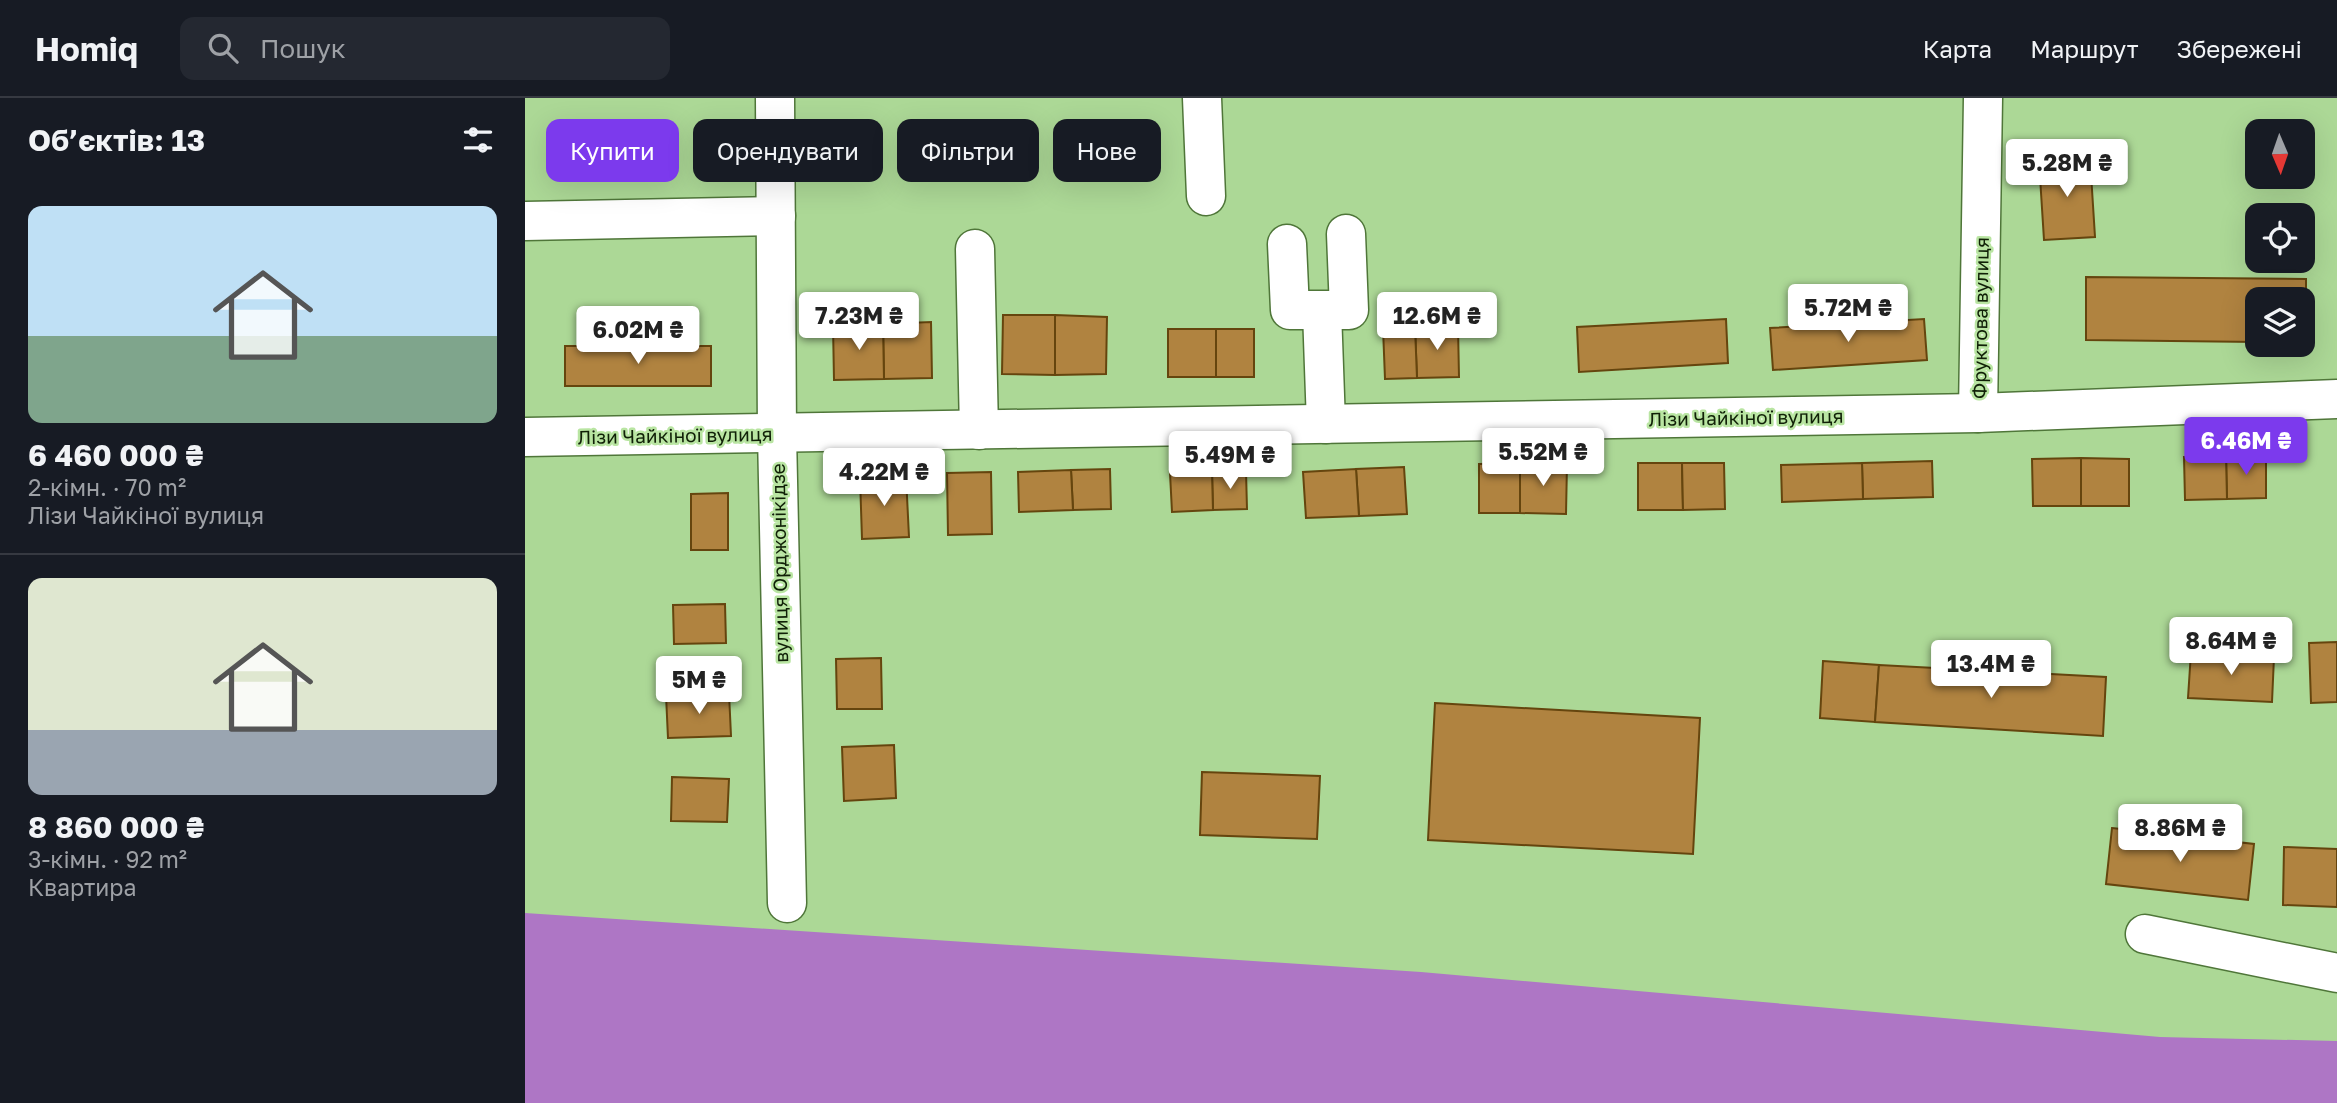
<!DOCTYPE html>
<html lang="uk">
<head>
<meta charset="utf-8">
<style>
	:root { --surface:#171b24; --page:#242831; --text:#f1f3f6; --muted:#9ea1a6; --line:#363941; --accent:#7c3aed }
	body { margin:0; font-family:"Golos Text",sans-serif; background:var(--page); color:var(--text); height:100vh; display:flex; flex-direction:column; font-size:26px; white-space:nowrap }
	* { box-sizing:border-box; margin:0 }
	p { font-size:23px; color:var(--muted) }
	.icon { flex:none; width:38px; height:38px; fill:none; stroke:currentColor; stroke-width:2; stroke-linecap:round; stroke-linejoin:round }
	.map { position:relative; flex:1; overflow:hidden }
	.side { display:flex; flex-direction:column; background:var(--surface); width:525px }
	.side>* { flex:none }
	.banner { position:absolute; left:21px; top:21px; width:665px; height:63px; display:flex; gap:14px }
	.needle { width:46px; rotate:178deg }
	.buttons { position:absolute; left:1720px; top:21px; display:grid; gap:14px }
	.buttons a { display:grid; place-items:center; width:70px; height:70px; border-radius:14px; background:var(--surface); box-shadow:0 7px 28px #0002; font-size:35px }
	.price { position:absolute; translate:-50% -60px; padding:0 16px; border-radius:7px; background:#fff; color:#222; font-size:23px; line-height:46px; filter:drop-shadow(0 2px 4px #0008) }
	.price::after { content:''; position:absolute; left:50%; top:42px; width:21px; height:16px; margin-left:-10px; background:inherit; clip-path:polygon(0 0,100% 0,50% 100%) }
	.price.active { background:var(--accent); color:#fff }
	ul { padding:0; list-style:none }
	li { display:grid; align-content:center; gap:14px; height:371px; padding:0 28px }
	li+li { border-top:2px solid var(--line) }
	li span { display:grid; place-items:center; height:217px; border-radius:14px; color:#555 }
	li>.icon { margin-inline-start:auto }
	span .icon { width:126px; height:126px; fill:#fffc; stroke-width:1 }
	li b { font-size:30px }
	h2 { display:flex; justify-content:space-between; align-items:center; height:84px; padding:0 28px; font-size:30px }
	.pill { padding:0 24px; border-radius:14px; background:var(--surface); box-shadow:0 7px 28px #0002; font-size:24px; line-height:63px }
	.pill.active { background:var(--accent); color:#fff }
	header { display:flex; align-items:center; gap:42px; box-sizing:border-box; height:98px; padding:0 35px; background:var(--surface); border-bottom:2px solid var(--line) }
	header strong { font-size:33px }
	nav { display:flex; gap:38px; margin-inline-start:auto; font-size:24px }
	.search { width:490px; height:63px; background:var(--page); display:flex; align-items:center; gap:18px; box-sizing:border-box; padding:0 24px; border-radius:14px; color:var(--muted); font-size:26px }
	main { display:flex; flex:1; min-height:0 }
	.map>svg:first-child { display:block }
</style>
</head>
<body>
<header>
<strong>Homiq</strong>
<div class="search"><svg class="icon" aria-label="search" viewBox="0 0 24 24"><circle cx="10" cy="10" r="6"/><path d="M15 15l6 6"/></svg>Пошук</div>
<nav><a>Карта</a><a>Маршрут</a><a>Збережені</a></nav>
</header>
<main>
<section class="side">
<h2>Об’єктів: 13<svg class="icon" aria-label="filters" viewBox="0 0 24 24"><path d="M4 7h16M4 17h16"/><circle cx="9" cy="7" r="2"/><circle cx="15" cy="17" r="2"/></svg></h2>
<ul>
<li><span style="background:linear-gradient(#bfe0f5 60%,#7fa58c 0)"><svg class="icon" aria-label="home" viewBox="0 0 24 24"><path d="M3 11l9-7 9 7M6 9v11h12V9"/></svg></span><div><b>6 460 000 ₴</b><p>2-кімн. · 70 m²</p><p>Лізи Чайкіної вулиця</p></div></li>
<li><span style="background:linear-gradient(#dfe7d0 70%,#9aa5b1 0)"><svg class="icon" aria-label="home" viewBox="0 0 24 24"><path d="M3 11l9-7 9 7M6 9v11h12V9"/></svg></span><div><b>8 860 000 ₴</b><p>3-кімн. · 92 m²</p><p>Квартира</p></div></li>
</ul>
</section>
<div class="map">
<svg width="1812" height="1005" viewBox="0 0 1812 1005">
	<rect width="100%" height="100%" fill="#acd896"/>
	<!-- forest -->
	<path fill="#ae76c5" d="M0,815l896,59 739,65 177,4v62h-1812z"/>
	<!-- building -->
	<g fill="#b08340" stroke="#65450e" stroke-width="2">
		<path d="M1565,60l5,79 -51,3 -5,-79z"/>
		<path d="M1561,179l220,2v63h-3v-43h-46v43l-171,-2z"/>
		<path d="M478,217h52v60l-53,-1z"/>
		<path d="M530,217l52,2 -1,57 -51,1z"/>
		<path d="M1201,221l2,44 -149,9 -2,-45z"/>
		<path d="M1399,221l3,41 -154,10 -3,-42z"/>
		<path d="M406,224l1,56 -48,1 -1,-55z"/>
		<path d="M358,226l1,55 -50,1 -1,-55z"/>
		<path d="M933,228l1,51 -42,1 -2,-51z"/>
		<path d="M890,229l2,51 -32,1 -2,-51z"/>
		<rect x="643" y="231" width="48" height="48"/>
		<rect x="691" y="231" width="38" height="48"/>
		<rect x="40" y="248" width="146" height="40"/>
		<path d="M1741,357v43l-39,1 -1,-43z"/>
		<path d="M1701,358l1,43 -42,1 -1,-43z"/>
		<path d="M1556,360v48h-48l-1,-47z"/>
		<path d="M1556,360l48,1v47h-48z"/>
		<path d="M1407,363l1,36 -70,2 -1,-36z"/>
		<path d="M995,365v50h-41v-49z"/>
		<path d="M995,365l47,1 -1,50 -46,-1z"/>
		<path d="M1113,365h44l1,47h-45z"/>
		<path d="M1157,365h42l1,46 -42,1z"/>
		<path d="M1337,365l1,36 -81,3 -1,-37z"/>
		<path d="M879,369l3,47 -48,2 -3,-47z"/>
		<path d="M585,371l1,40 -38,1 -2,-40z"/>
		<path d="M831,371l3,47 -53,2 -3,-46z"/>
		<path d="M546,372l2,40 -54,2 -1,-40z"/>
		<path d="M721,373l1,38 -34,1 -1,-38z"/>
		<path d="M466,374l1,62 -44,1 -1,-62z"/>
		<path d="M687,374l1,38 -41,2 -2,-39z"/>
		<path d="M381,378l3,61 -47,2 -2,-61z"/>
		<path d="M203,395v57h-37v-56z"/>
		<path d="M200,506l1,39 -52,1 -1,-39z"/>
		<path d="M1812,544v60l-26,1 -2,-60z"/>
		<path d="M1666,554l83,5 -2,45 -84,-4z"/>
		<path d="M356,560l1,51h-45l-1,-50z"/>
		<path d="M1298,563l56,4 -4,57 -55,-4z"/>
		<path d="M1354,567l227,12 -3,59 -228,-14z"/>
		<path d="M204,595l2,43 -63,2 -2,-43z"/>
		<path d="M910,605l265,15 -7,136 -265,-14z"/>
		<path d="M369,647l2,53 -52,3 -2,-54z"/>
		<path d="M677,674l118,4 -3,63 -117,-4z"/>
		<path d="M147,679l57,2 -2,43 -56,-1z"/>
		<path d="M1587,730l142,16 -6,56 -142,-16z"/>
		<path d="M1759,749l53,2v58l-54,-2z"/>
	</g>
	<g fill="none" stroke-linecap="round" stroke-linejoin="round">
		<!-- minor casing -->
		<g stroke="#4f7639" stroke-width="41">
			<g id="minor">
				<path d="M250,0l2,336 10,469"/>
				<path d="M677,0l4,98"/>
				<path d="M0,123l251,-5"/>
				<path d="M762,146l3,66h59l-3,-76"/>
				<path d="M450,151l4,181"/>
				<path d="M797,213l4,113"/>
				<path d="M1453,315l5,-315"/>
				<path d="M0,339l1453,-24 359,-14"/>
				<path d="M1620,836l192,39"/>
			</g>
		</g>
		<!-- minor -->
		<use href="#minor" stroke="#fff" stroke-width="38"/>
	</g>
	<g text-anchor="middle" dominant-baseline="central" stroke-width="5" stroke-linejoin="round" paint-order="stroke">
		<!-- street labels -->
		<g font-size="19" fill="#102007" stroke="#b9e5a2">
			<text transform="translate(1455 220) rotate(-89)">Фруктова вулиця</text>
			<text transform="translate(1221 319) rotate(-1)">Лізи Чайкіної вулиця</text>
			<text transform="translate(150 337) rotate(-1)">Лізи Чайкіної вулиця</text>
			<text transform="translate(254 465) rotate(-91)">вулиця Орджонікідзе</text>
		</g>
	</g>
</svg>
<div class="buttons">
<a><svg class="needle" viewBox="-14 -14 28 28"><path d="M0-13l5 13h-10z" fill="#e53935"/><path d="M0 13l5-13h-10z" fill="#9ea1a6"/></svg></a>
<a><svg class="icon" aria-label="locate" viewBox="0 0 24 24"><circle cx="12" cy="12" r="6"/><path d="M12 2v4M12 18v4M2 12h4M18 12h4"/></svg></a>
<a><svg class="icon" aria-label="layers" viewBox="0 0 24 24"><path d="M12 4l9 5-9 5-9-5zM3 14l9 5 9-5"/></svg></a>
</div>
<b class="price" style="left:1542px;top:101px">5.28M ₴</b>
<b class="price" style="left:1323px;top:246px">5.72M ₴</b>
<b class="price" style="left:334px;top:254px">7.23M ₴</b>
<b class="price" style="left:912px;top:254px">12.6M ₴</b>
<b class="price" style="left:113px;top:268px">6.02M ₴</b>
<b class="price active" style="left:1721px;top:379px">6.46M ₴</b>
<b class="price" style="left:1018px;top:390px">5.52M ₴</b>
<b class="price" style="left:705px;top:393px">5.49M ₴</b>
<b class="price" style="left:359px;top:410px">4.22M ₴</b>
<b class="price" style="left:1706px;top:579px">8.64M ₴</b>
<b class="price" style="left:1466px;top:602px">13.4M ₴</b>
<b class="price" style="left:174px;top:618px">5M ₴</b>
<b class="price" style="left:1655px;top:766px">8.86M ₴</b>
<div class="banner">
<a class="pill active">Купити</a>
<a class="pill">Орендувати</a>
<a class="pill">Фільтри</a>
<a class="pill">Нове</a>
</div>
</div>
</main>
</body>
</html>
